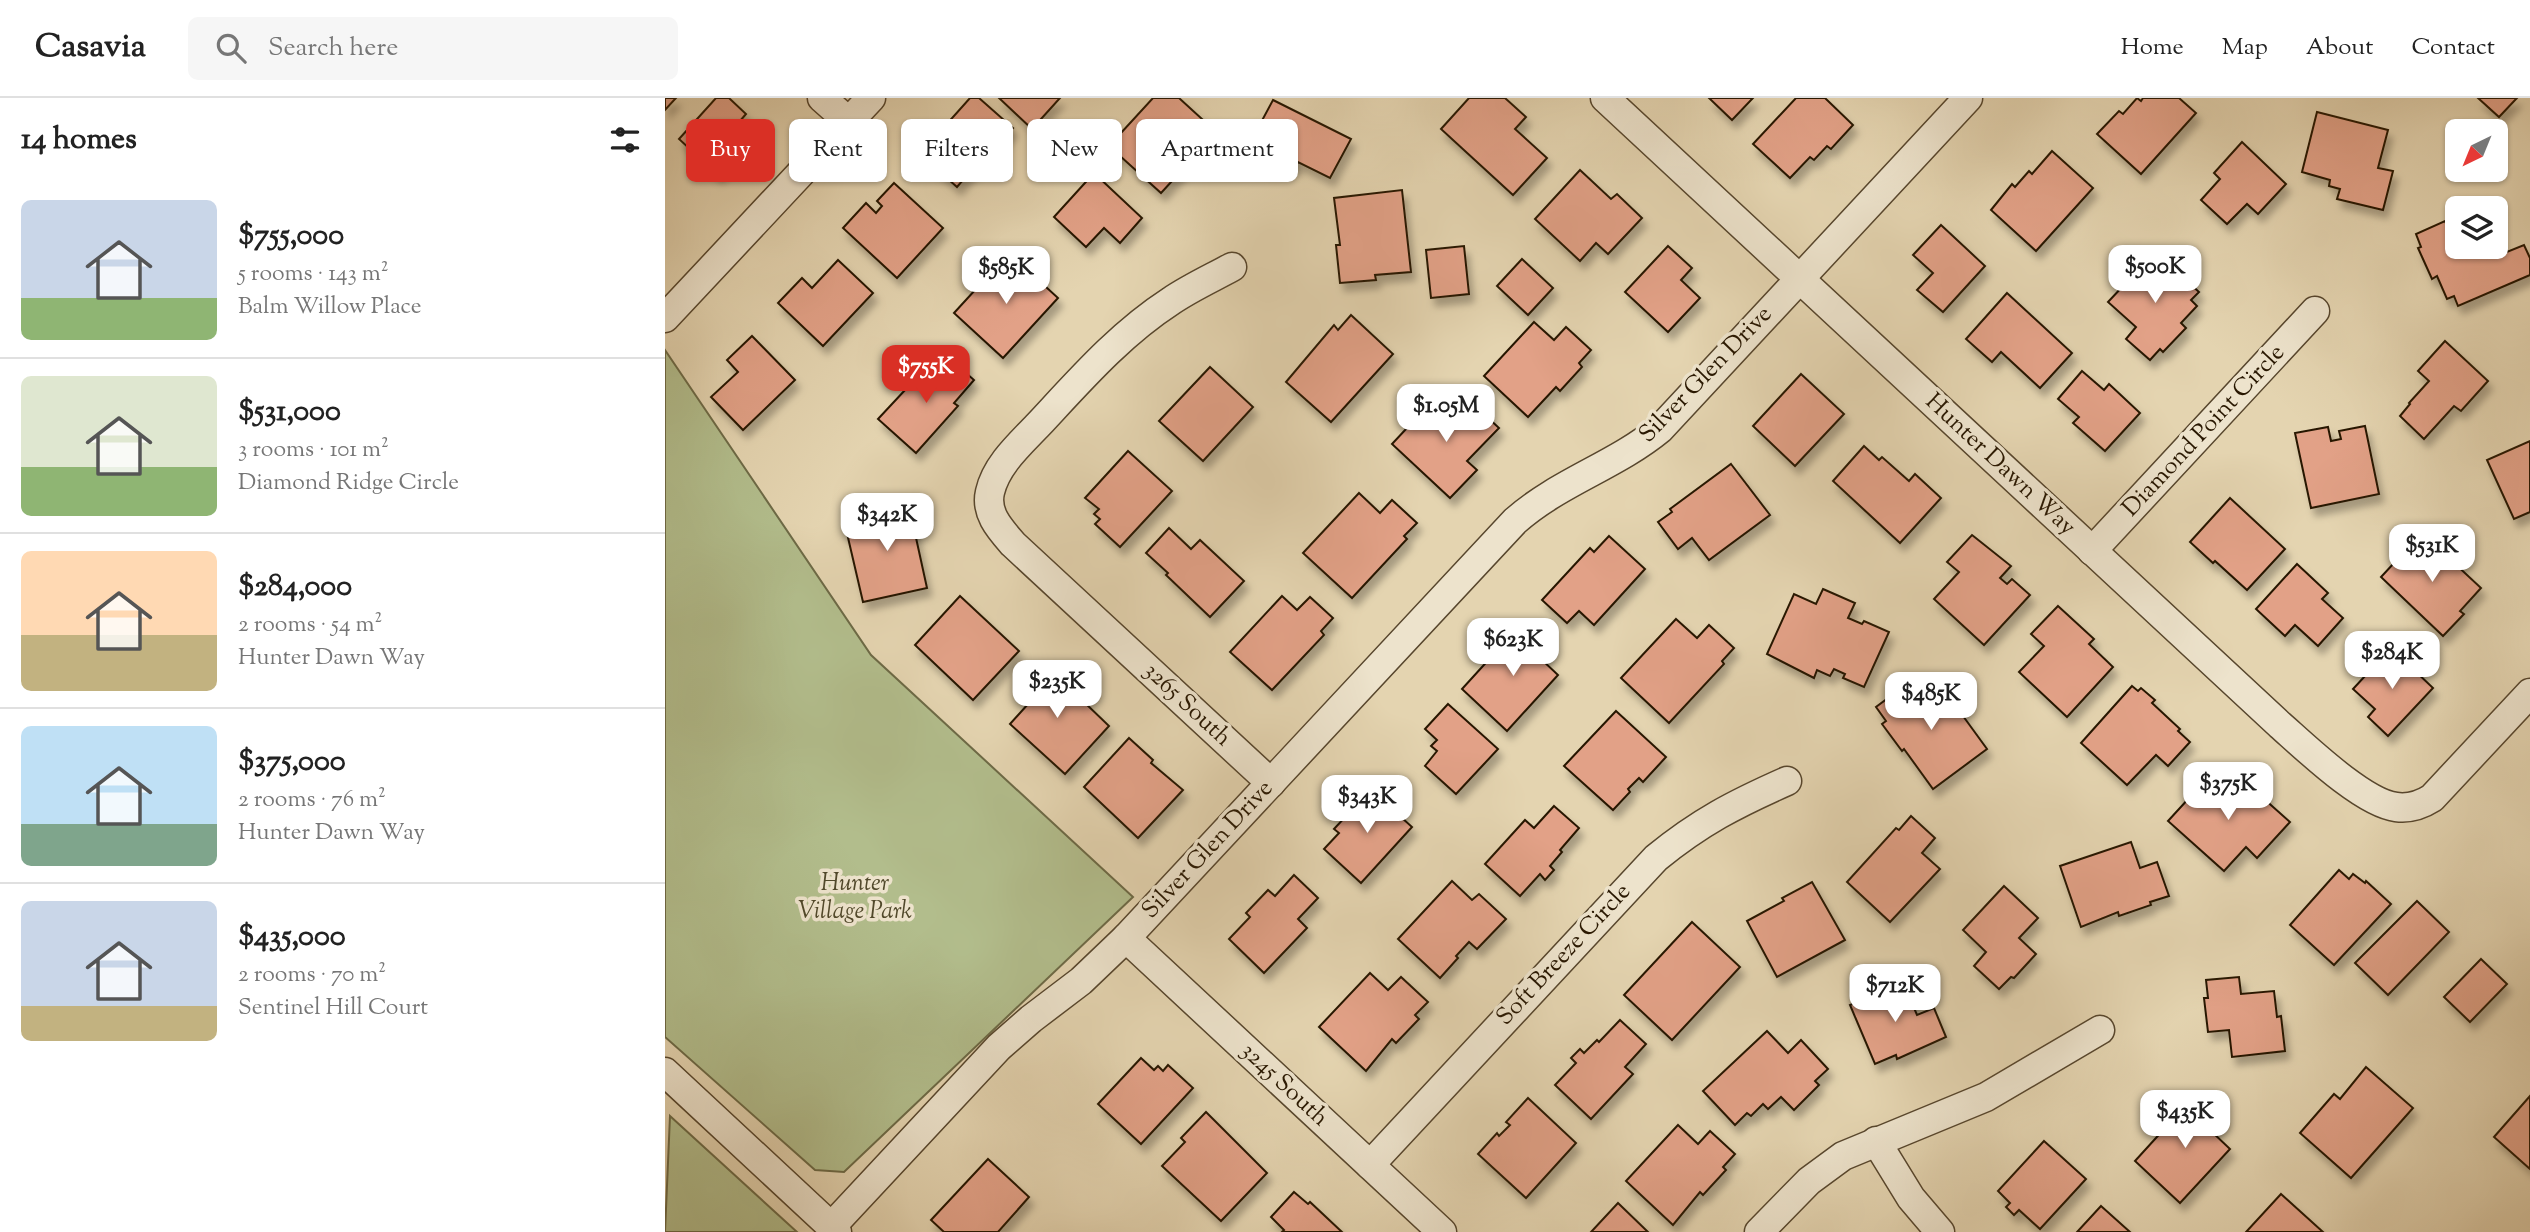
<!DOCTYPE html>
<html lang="en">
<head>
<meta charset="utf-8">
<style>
	:root { --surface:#fff; --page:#f6f6f6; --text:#222; --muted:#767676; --line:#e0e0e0; --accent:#d93025 }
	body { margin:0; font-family:"Sorts Mill Goudy",serif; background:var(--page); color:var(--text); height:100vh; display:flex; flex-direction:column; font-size:26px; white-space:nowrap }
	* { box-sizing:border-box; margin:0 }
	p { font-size:23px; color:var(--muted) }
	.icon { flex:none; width:38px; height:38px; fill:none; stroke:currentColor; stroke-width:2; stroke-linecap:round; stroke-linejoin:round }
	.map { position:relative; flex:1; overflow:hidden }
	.details { display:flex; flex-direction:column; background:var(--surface); width:665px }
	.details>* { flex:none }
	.banner { position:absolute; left:21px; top:21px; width:665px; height:63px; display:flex; gap:14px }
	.needle { width:46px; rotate:223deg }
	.controls { position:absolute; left:1780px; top:21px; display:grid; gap:14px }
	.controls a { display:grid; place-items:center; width:63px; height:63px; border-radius:10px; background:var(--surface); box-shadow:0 2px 5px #0004; font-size:35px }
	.price { position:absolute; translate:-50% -60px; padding:0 16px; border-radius:14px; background:#fff; color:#222; font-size:23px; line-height:46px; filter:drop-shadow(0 2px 4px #0008) }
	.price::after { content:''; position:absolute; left:50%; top:42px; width:21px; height:16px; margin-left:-10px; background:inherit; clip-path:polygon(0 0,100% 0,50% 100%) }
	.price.selected { background:var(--accent); color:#fff }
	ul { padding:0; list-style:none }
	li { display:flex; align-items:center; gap:21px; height:175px; padding:0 21px }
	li+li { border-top:2px solid var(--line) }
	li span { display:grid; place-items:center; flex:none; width:196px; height:140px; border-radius:10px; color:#555 }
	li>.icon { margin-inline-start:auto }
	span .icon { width:84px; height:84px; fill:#fffc; stroke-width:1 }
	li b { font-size:30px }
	h2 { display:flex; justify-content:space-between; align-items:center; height:84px; padding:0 21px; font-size:30px }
	.tag { padding:0 24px; border-radius:10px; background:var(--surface); box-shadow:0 2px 5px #0004; font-size:24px; line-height:63px }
	.tag.selected { background:var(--accent); color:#fff }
	header { display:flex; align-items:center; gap:42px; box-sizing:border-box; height:98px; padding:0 35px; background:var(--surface); border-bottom:2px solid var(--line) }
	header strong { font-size:33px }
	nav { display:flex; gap:38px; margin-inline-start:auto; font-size:24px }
	.search { width:490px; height:63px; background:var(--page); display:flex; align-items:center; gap:18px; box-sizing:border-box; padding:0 24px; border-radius:10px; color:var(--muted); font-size:26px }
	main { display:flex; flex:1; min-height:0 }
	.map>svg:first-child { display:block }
</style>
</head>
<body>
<header>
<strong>Casavia</strong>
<div class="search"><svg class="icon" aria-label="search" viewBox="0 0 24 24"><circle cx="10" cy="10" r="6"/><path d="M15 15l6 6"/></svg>Search here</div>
<nav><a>Home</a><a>Map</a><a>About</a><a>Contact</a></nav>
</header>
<main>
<section class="details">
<h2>14 homes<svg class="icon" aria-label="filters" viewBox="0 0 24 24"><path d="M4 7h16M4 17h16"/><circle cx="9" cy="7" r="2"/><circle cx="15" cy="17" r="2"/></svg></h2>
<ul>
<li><span style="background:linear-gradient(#c9d6e8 70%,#8fb573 0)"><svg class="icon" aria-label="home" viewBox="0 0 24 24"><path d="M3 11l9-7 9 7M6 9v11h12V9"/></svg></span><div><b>$755,000</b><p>5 rooms · 143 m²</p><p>Balm Willow Place</p></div></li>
<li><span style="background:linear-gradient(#dfe7d0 65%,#8fb573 0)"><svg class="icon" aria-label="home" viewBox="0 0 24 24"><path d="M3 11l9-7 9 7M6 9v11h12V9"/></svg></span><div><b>$531,000</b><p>3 rooms · 101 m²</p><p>Diamond Ridge Circle</p></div></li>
<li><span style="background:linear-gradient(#ffd9b3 60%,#c2b280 0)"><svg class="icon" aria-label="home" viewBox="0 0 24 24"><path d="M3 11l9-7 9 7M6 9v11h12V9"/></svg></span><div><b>$284,000</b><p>2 rooms · 54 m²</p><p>Hunter Dawn Way</p></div></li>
<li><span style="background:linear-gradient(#bfe0f5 70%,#7fa58c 0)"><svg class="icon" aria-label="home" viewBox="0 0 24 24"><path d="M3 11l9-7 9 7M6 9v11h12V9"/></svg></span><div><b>$375,000</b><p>2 rooms · 76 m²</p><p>Hunter Dawn Way</p></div></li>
<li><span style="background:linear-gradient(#c9d6e8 75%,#c2b280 0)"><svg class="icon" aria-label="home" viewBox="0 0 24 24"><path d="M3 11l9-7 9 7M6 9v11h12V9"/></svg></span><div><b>$435,000</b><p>2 rooms · 70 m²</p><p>Sentinel Hill Court</p></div></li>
</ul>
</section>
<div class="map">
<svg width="1865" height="1134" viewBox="0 0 1865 1134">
	<defs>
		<filter id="shadow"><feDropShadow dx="4.5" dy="8" stdDeviation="3.5" flood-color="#0004"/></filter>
	</defs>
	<rect width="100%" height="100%" fill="#e4d4b0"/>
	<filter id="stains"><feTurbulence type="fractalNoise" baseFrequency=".00286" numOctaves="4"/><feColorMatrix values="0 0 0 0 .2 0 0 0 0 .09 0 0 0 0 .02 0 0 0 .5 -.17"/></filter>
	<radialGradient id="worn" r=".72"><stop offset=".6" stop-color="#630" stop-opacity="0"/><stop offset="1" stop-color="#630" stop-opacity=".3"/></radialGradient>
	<!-- green -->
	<g fill="#b2bd8c" stroke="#6d6a46" stroke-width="2">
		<path d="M0,252l206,305 262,242 -289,275 -29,-2 -150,-133z"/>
		<path d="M5,1018l127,116h-132z"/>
	</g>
	<!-- building -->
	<g fill="#e2a187" stroke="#281701" stroke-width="2" filter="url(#shadow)">
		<path d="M0,0h11l-11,12z"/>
		<path d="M51,0h13l17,16 -6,7 5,5 -6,7 9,9 -30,33 -39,-36z"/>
		<path d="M305,0h9l34,30 -29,33 -4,-1 -23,27 -37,-33z"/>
		<path d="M334,0h61l-28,31z"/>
		<path d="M488,0h26l35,32 -33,35 3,3 -23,25 -52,-47z"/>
		<path d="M804,0h36l21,19 -11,12 32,29 -34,37 -72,-66z"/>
		<path d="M1044,0h44l-21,22z"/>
		<path d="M1131,0h29l28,27 -22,24 -4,-3 -13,14 -4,-3 -20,21 -37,-34z"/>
		<path d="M1472,0l4,3 2,-3h36l17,15 -55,61 -44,-40 22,-23 4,3z"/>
		<path d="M1813,0h39l-18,19z"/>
		<path d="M608,2l78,39 -21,39 -32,-16 -3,6 -18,-10 -6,11 -27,-15z"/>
		<path d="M1652,14l71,18 -10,38 15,3 -10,39 -46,-11 3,-10 -11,-3 1,-6 -28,-8z"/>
		<path d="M1577,44l44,42 -28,30 -11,-10 -20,20 -26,-24 19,-21 -6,-6z"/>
		<path d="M1387,53l41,37 -57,63 -45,-41 21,-26 3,3 14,-16 3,3z"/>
		<path d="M915,72l31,29 6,-5 25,24 -34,36 -12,-11 -16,18 -45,-42z"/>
		<path d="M429,75l48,45 -22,25 -16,-15 -18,19 -32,-30z"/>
		<path d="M229,85l49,45 -46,50 -54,-50 23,-25 10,10 6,-7 -5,-5z"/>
		<path d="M737,92l9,82 -36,3 1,5 -36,3 -4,-38h4l-6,-47z"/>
		<path d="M1780,123l7,16 5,-2v12h38v-8l7,15 22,-9 6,13v17l-72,31 -4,-10 -7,3 -10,-23 -5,3 -14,-31 3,-1 -5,-13z"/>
		<path d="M1276,127l44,41 -42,46 -26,-22 16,-17 -20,-18z"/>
		<path d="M799,148l5,48 -38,4 -5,-48z"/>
		<path d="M1003,148l24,22 -11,12 19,18 -32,34 -43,-40z"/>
		<path d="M1490,154l44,40 -8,8 6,6 -16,17 5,5 -23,24 -3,-3 -10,11 -24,-21 10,-12 -28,-25z"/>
		<path d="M344,155l49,45 -55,60 -49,-45z"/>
		<path d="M857,161l31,29 -25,27 -31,-29z"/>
		<path d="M173,162l35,33 -50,53 -45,-43 24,-25 10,10z"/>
		<path d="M1342,195l65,60 -32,35 -39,-36 -9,10 -26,-23z"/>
		<path d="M686,217l42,39 -62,68 -45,-40 48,-57 4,5z"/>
		<path d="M869,224l20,18 12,-13 25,23 -12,13 3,4 -22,24 -4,-4 -28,30 -44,-41z"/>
		<path d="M87,238l43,44 -52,50 -32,-33 27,-25 -11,-12z"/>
		<path d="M1780,243l43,40 -27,30 -7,-5 -30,33 -24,-23 10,-12 -1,-1 20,-22 -11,-10z"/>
		<path d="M284,260l25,22 -20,23 4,3 -42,47 -38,-34 42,-45 8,7z"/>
		<path d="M545,269l43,40 -50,54 -44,-40z"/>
		<path d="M1417,273l22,19 5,-6 31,29 -35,38 -32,-28 6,-6 -21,-18z"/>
		<path d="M1136,276l43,40 -49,52 -42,-40z"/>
		<path d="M772,298l24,22 12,-14 26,24 -32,33 10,9 -27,28 -58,-54z"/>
		<path d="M1700,328l14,68 -68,14 -16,-75 33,-6 3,14 10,-2 -2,-8z"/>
		<path d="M1865,343v71l-16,7 -27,-59z"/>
		<path d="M1199,348l15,14 3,-3 27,24 6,-7 26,24 -41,45 -67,-62z"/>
		<path d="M463,353l44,40 -52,56 -25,-23 5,-5 -6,-5 5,-5 -14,-11z"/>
		<path d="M1066,366l39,51 -61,45 -17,-22 -14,11 -20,-27 14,-10 -2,-3z"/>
		<path d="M694,395l21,20 12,-13 25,23 -13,13 3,3 -55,59 -49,-45z"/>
		<path d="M237,399l4,19 5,-1 16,73 -64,14 -17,-73 28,-6 -4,-19z"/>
		<path d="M1565,400l55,51 -38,41 -32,-29 -2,2 -23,-21z"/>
		<path d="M504,430l22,21 9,-9 44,41 -34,36 -44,-42 2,-2 -22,-20z"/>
		<path d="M1757,435l59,55 -21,23 4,3 -21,22 -62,-59z"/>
		<path d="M1307,437l39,31 -11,12 7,6 5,-5 18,16 -46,50 -50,-46 25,-27 -12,-10z"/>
		<path d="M944,438l36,33 -51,56 -15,-14 -12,12 -25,-23 48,-52 4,4z"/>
		<path d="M1632,466l31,29 -6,6 21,19 -25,28 -23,-21 -10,11 -29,-27z"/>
		<path d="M1158,491l32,14 -7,15 14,6 2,-3 25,11 -25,55 -21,-9 2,-4 -11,-5 -4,7 -13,-6 -3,8 -47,-24 27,-60 22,10z"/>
		<path d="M295,498l59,55 -46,49 -58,-55z"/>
		<path d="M617,498l15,14 13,-13 23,21 -12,13 3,4 -52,55 -42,-38z"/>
		<path d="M1393,508l36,33 -5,5 24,23 -46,50 -48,-45 25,-26 -13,-12z"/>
		<path d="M1011,521l21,19 12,-13 25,23 -12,13 2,3 -55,59 -48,-45z"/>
		<path d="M862,526l25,23 -11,12 17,16 -51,56 -45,-42 51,-56 3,3z"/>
		<path d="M1726,550l42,40 -45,48 -20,-19 7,-8 -22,-20z"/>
		<path d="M374,569l13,12 4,-4 53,51 -44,48 -55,-50 19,-21 -13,-11z"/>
		<path d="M1274,585l48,66 -54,40 -29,-40 -2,2 -20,-27 4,-3 -10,-14 31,-23 10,15z"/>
		<path d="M1467,588l6,5 3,-3 14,12 -3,3 28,26 -2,2 12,11 -22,24 -12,-11 -29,30 -46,-42z"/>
		<path d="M783,606l50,45 -42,45 -31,-28 12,-15 -6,-5 6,-6 -12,-11z"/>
		<path d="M951,613l50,46 -23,25 -4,-4 -11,11 2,3 -17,18 -49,-44z"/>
		<path d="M464,640l24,22 -2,3 32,27 -45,48 -54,-51z"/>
		<path d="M1547,675l24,21 4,-5 8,8 6,-7 36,32 -33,36 -11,-11 -22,24 -56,-50z"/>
		<path d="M703,689l44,40 -51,56 -37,-34 15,-16 -5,-4 15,-16 -3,-2z"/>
		<path d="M889,708l25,22 -19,22 2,2 -12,14 4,4 -9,10 -5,-6 -20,22 -35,-32 40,-44 9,8z"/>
		<path d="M1246,718l24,22 -13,15 18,16 -50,53 -43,-40 49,-54 3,2z"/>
		<path d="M1466,744l9,26 17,-6 12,34 -19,6 1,3 -32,11 -1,-4 -37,15 -21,-61z"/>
		<path d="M1674,772l10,9 4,-5 12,9 1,-2 25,23 -57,61 -44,-40z"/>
		<path d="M629,777l24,23 -20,21 9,9 -43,45 -35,-34 21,-22 -4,-4 22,-23 7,6z"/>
		<path d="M787,783l20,19 7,-6 27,25 -29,30 -8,-7 -13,14 2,2 -18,20 -42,-39z"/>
		<path d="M1147,784l33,58 -68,37 -30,-56 37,-20 -2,-3z"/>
		<path d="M1339,788l34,32 -19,20 17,16 -22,24 -3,-1 -12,12 -25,-23 12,-14 -23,-22z"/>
		<path d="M1752,803l32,31 -61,63 -33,-32z"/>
		<path d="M1027,824l48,45 -68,73 -48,-45z"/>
		<path d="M1816,861l26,25 -37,38 -26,-25z"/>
		<path d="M705,875l18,17 13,-13 27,25 -13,13 4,4 -23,24 -4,-4 -26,32 -47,-44z"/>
		<path d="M1574,879l2,17 33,-3 3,26 4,-1 4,35 -53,6 -3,-27 -21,2 -4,-34h4l-2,-18z"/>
		<path d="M1238,884l14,33 17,-7 12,29 -49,22 -1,-4 -21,9 -25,-59z"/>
		<path d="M955,922l26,24 -21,23 8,7 -42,45 -36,-34 21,-22 -5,-5 9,-9 4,4 13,-13 2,2z"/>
		<path d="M1102,933l21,22 13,-13 27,29 -13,12 4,4 -25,25 -13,-13 -13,12 -5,-5 -12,12 -4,-3 -12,12 -32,-34z"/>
		<path d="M476,960l13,12 4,-4 5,5 5,-6 25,23 -52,56 -43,-40z"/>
		<path d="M1701,969l47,41 -62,70 -51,-45 34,-39 6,5z"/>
		<path d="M1531,996l27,24 -12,13 19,18 -50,54 -45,-42z"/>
		<path d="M1865,998v73l-36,-32z"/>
		<path d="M863,1000l48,45 -50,55 -48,-44 19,-21 2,3 11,-11 -4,-3z"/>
		<path d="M541,1014l61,61 -46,48 -59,-55 23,-24 -4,-4z"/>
		<path d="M1013,1027l20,19 12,-13 25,23 -12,13 3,3 -23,25 -3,-3 -27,33 -47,-44z"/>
		<path d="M1379,1043l42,38 -46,50 -21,-19 -5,5 -8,-8 4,-4 -12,-12z"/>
		<path d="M323,1061l41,38 -31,35h-54l-13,-12z"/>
		<path d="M629,1094l14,12 2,-2 32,30h-60l2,-2 -13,-13z"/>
		<path d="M1616,1096l42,38h-77z"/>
		<path d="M953,1105l30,29h-57z"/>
		<path d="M1436,1108l29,26h-53z"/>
	</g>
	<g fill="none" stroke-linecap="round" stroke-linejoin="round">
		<!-- street casing -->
		<g stroke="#57462d" stroke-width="31">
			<g id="street">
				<path d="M157,0l27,24"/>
				<path d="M940,0l675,627c25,22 83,78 116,82 14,2 25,-2 36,-9l98,-105"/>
				<path d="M567,169c-20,11 -42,21 -61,34 -51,33 -91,79 -132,123 -19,20 -43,41 -49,68 -5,21 10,37 23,52l258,239"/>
				<path d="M0,220l206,-220"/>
				<path d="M1427,453l223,-240"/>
				<path d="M461,840l316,294"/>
				<path d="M0,974l172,160"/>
				<path d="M1211,1043l35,57 29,34"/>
				<path d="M705,1067l286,-307c44,-36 79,-54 131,-77"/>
				<path d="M166,1129l168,-180 32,-28 50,-38 45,-43 389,-417c44,-39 100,-55 145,-92l308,-331"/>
				<path d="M1094,1134l50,-51 34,-25 143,-59 114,-67"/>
			</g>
		</g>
		<!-- street -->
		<use href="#street" stroke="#ede3cc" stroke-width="28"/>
	</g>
	<g text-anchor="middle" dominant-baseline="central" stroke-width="7" stroke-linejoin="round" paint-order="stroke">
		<!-- street labels -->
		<g font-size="24" fill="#281701" stroke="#ede3cc">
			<text transform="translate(1041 277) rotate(-46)">Silver Glen Drive</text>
			<text transform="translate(1539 333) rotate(-47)">Diamond Point Circle</text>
			<text transform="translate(1335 367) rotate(43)">Hunter Dawn Way</text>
			<text transform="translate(522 607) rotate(43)">3265 South</text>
			<text transform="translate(543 752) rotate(-47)">Silver Glen Drive</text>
			<text transform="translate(899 857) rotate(-47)">Soft Breeze Circle</text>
			<text transform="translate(619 987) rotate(43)">3245 South</text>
		</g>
		<!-- park labels -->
		<g font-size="24" font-style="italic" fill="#51492b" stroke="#ede3cc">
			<text x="190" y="786">Hunter<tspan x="190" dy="28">Village Park</tspan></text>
		</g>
	</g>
	<rect width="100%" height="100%" filter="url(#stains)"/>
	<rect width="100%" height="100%" fill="url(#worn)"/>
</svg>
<div class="controls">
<a><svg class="needle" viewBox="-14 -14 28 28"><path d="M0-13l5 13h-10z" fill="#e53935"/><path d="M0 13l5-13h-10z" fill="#767676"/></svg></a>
<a><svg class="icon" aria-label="layers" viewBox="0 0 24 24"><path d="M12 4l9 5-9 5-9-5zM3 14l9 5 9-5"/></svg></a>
</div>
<b class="price" style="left:1490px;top:207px">$500K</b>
<b class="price" style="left:341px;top:208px">$585K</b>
<b class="price selected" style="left:261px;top:307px">$755K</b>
<b class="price" style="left:781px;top:346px">$1.05M</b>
<b class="price" style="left:222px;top:455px">$342K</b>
<b class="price" style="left:1767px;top:486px">$531K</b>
<b class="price" style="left:848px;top:580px">$623K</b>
<b class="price" style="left:1727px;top:593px">$284K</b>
<b class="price" style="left:392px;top:622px">$235K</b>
<b class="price" style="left:1266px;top:634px">$485K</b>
<b class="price" style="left:1563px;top:724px">$375K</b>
<b class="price" style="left:702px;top:737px">$343K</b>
<b class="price" style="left:1230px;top:926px">$712K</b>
<b class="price" style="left:1520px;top:1052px">$435K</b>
<div class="banner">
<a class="tag selected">Buy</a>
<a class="tag">Rent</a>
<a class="tag">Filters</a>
<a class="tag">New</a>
<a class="tag">Apartment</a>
</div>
</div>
</main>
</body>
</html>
